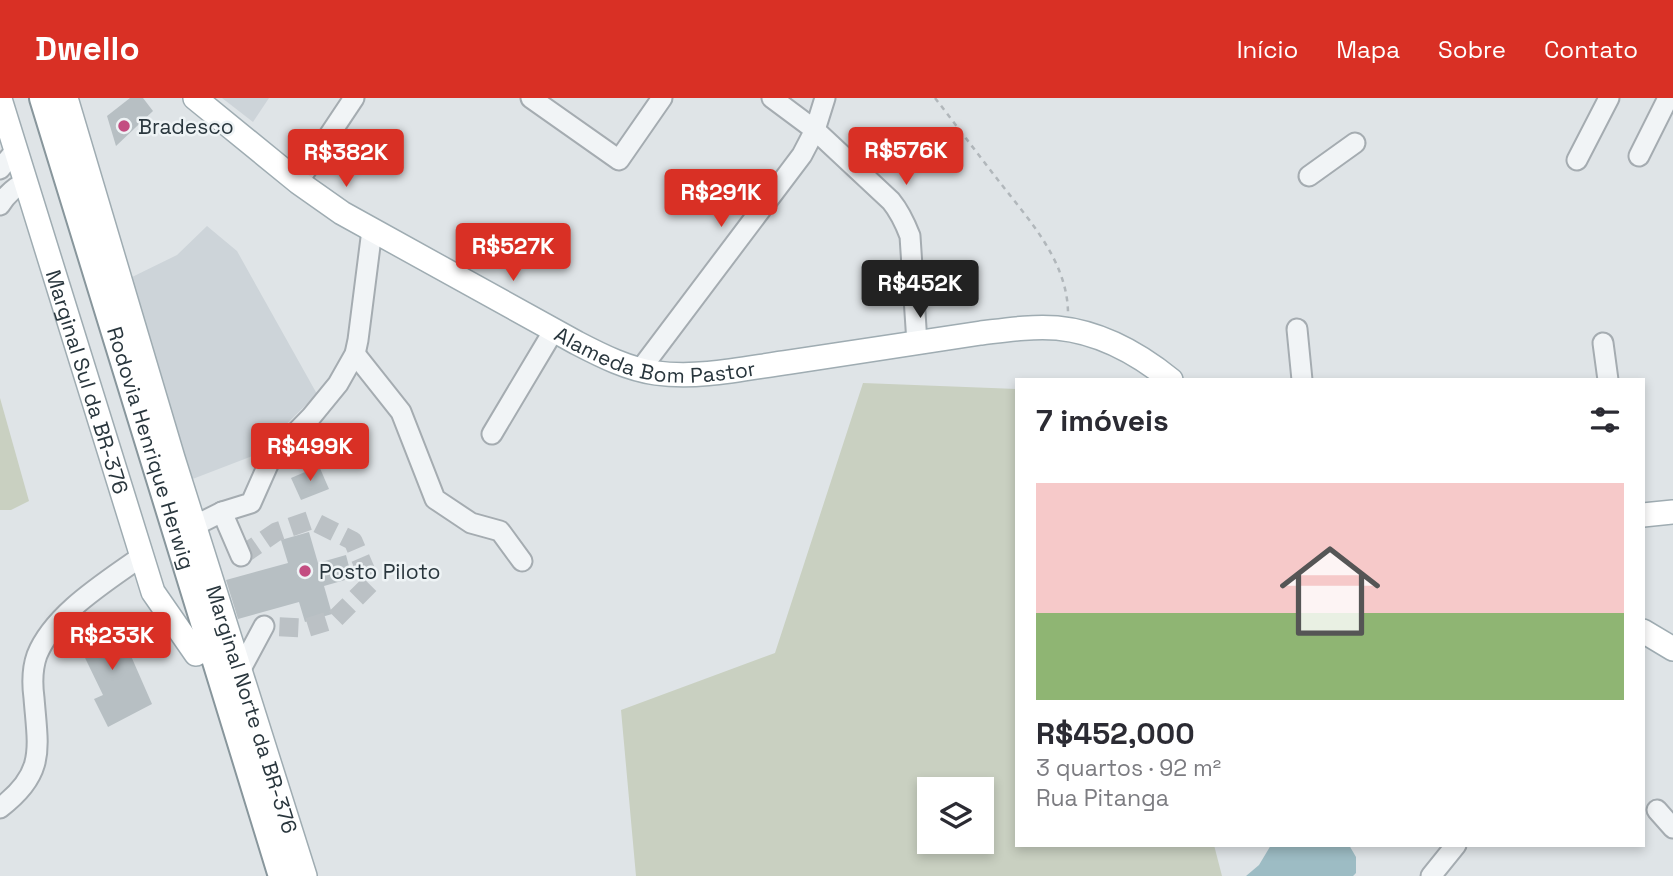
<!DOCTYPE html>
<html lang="pt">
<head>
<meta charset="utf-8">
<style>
	:root { --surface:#fff; --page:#f7f7f7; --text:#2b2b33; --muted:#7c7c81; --accent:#d93025 }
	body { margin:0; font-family:"Space Grotesk",sans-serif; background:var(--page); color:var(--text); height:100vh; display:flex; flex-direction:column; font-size:26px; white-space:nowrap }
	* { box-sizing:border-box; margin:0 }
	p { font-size:23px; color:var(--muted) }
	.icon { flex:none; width:38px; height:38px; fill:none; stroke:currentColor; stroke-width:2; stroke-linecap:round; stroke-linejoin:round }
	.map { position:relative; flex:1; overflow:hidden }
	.panel { position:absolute; left:1015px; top:280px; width:630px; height:469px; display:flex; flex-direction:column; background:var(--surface); border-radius:0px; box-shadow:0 4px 10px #0003 }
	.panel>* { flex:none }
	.fabs { position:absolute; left:917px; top:679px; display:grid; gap:14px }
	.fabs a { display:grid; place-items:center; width:77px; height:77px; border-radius:0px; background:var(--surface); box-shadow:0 4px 10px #0003; font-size:35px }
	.price { position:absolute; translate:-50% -60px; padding:0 16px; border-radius:7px; background:var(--accent); color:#fff; font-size:23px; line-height:46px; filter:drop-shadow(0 2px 4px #0008) }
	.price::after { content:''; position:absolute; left:50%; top:42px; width:21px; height:16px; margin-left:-10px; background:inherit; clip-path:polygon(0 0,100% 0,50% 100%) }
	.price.current { background:#222; color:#fff }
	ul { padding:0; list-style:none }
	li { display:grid; align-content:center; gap:14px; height:371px; padding:0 21px }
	li span { display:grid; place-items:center; height:217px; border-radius:0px; color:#555 }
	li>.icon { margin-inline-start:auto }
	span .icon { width:126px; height:126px; fill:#fffc; stroke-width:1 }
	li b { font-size:30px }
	h2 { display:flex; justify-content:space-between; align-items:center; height:84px; padding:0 21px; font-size:30px }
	header { display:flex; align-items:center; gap:42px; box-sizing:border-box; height:98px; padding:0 35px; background:var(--accent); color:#fff }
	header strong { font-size:33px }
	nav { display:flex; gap:38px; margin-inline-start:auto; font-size:24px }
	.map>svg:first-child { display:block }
</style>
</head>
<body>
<header>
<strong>Dwello</strong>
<nav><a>Início</a><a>Mapa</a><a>Sobre</a><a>Contato</a></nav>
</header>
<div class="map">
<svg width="1673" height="778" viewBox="0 0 1673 778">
	<rect width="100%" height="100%" fill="#dfe4e7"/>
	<!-- built -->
	<g fill="#cdd4d9">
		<path d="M222,0h47l-16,24z"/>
		<path d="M207,128l30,25 80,143 -62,61 -65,25 -62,-201 49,-24z"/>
	</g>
	<!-- green -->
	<g fill="#c9d0c1" fill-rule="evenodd">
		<path d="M863,285l154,6v456h197l8,31h-586l-15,-166 154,-57zM929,691h53v53h-53z"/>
		<path d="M0,300l29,103 -18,9h-11z"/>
	</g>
	<!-- water -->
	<path fill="#9dbcc4" d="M1271,747h78l7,12v16l-3,3h-107l13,-11z"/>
	<!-- building -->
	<g fill="#b7bfc3">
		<path d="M130,0h13l10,13 -37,35 -9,-30z"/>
		<path d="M319,368l10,23 -28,11 -10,-22z"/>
		<path d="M309,434l9,31 28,-8 6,23 -28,8 8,28 -27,8 -6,-20 -61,17 -12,-39 62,-17 -7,-23z"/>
		<path d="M100,520l5,11 12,-5 35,80 -44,23 -14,-28 9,-4 -31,-64z"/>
	</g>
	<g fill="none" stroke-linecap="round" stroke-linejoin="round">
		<!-- minor-tunnel -->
		<path stroke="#bbc1c5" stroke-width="19" stroke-dasharray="19 10" stroke-linecap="butt" d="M241,458l35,-24 35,-12 42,21 18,42 -36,36 -29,9 -42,-2"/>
		<!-- minor casing -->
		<g stroke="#a5acb1" stroke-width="23">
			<g id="minor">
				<path d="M531,0l88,62 43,-62"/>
				<path d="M772,0l43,32 76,71c9,11 14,22 19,35l7,107"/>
				<path d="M1639,58l29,-58"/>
				<path d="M1577,62l32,-62"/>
				<path d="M0,71l10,-12 7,-5"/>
				<path d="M1309,78l46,-33"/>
				<path d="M298,84l56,-84"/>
				<path d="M0,107c7,-11 14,-18 26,-23"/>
				<path d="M1297,231l5,51"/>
				<path d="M1603,245l5,37"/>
				<path d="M355,256l46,58 34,87 36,24 29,8 22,30"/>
				<path d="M640,272l162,-215 13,-25 10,-32"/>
				<path d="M492,336l62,-104"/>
				<path d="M222,414l19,44"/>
				<path d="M194,428l28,-14 29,-9 20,-45 40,-41 27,-33 17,-30 3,-14 14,-110"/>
				<path d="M235,582l29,-54"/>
				<path d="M0,710c46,-35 38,-59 34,-110 -2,-15 -2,-29 3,-43 17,-42 69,-73 105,-99"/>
				<path d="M1657,712l16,18"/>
				<path d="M1431,778l25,-31"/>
			</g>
		</g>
		<!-- major casing -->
		<g stroke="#9facb2" stroke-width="26">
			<g id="major">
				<path id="s1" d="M66,0l107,360 132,418"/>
				<path id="s2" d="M195,0l103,84 44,31 235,130c25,13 51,26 79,30 44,6 90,-5 134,-11 63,-9 127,-19 191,-29 25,-3 50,-7 76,-5 42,4 82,26 114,52"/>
				<path id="s3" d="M0,1l153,493 43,62"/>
				<path d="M1643,417l30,-3"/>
				<path d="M1643,533l30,18"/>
			</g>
		</g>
		<!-- highway casing -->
		<g stroke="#88969c" stroke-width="32">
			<g id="highway">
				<path id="s4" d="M44,0l239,778"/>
			</g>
		</g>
		<!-- path -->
		<path stroke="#b1b7bb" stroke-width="2.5" stroke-dasharray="5 5" stroke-linecap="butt" d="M935,0c21,27 42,55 63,82 30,39 69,80 70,132"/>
		<!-- minor -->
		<use href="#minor" stroke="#f1f4f6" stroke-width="19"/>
		<!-- major -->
		<use href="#major" stroke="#fff" stroke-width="23"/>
		<!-- highway -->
		<use href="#highway" stroke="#fff" stroke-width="28"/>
	</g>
	<!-- markers -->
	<g fill="#c34d81" stroke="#eef3f5" stroke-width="2.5">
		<circle cx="124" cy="28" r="7"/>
		<circle cx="305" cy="473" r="7"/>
	</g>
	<g text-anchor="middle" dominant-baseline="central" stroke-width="5" stroke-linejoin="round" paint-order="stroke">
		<!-- poi labels -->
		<g font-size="21" fill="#29363d" stroke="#eef3f5" text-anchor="start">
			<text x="138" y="28">Bradesco</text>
			<text x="319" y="473">Posto Piloto</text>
		</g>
		<!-- street labels -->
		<g font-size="21" fill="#29363d" stroke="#eef3f5">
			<text stroke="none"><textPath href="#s2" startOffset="536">Alameda Bom Pastor</textPath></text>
			<text stroke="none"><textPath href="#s3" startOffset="296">Marginal Sul da BR-376</textPath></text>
			<text stroke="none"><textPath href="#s4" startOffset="366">Rodovia Henrique Herwig</textPath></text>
			<text stroke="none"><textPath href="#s1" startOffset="639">Marginal Norte da BR-376</textPath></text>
		</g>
	</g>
</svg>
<div class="fabs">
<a><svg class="icon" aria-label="layers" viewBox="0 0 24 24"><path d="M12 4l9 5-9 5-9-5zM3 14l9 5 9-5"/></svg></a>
</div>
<b class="price" style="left:906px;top:89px">R$576K</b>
<b class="price" style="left:346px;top:91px">R$382K</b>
<b class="price" style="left:721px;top:131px">R$291K</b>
<b class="price" style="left:513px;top:185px">R$527K</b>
<b class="price current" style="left:920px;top:222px">R$452K</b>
<b class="price" style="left:310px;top:385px">R$499K</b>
<b class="price" style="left:112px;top:574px">R$233K</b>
<section class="panel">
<h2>7 imóveis<svg class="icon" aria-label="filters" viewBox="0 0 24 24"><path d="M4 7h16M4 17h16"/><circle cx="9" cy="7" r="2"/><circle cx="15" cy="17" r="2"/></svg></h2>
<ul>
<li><span style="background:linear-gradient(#f6c9c9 60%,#8fb573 0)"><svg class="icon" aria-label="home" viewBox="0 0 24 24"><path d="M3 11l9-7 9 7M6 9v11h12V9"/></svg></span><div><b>R$452,000</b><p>3 quartos · 92 m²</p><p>Rua Pitanga</p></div></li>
</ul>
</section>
</div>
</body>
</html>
